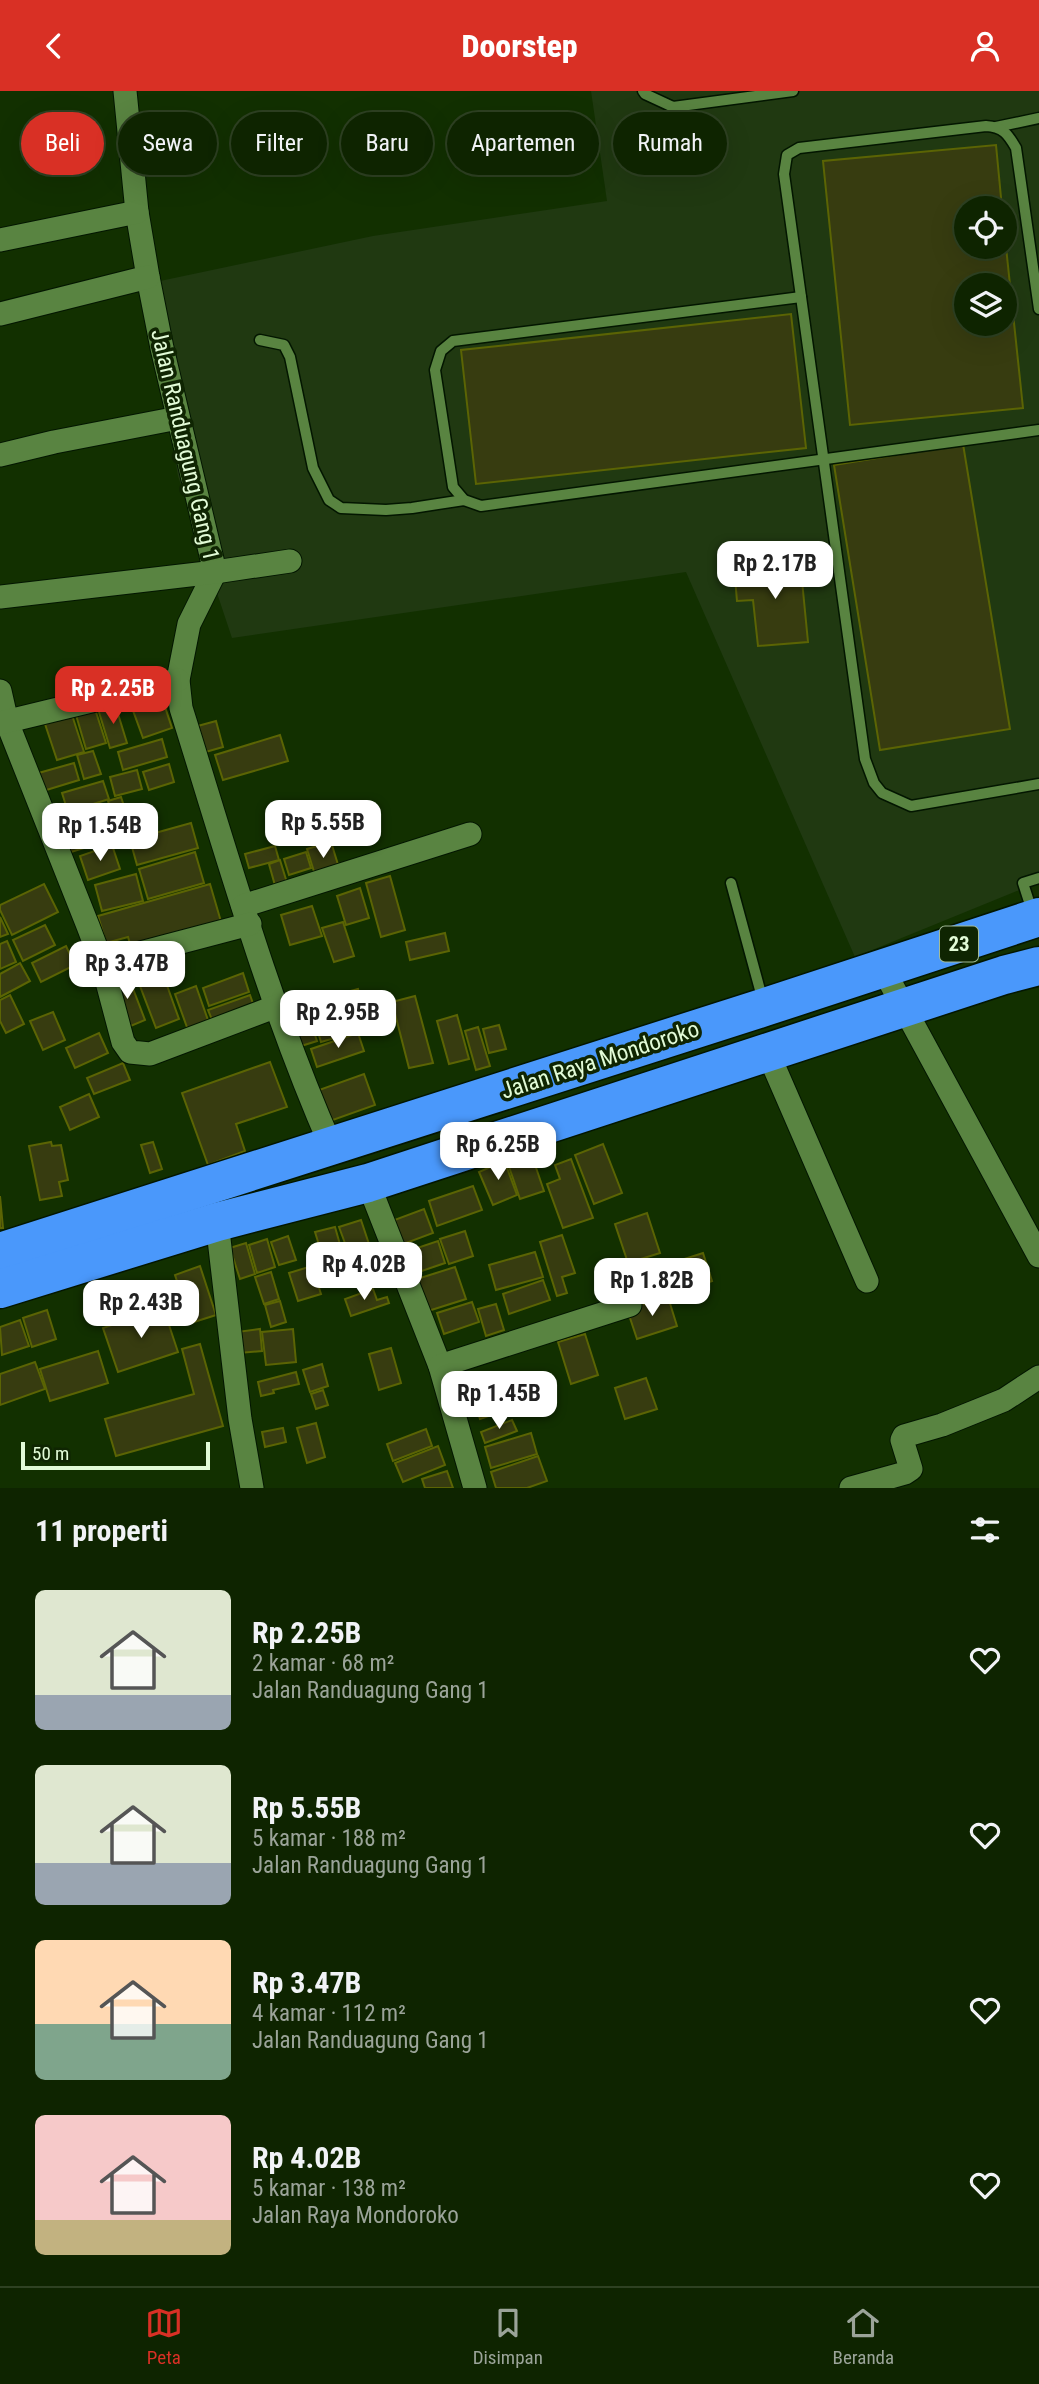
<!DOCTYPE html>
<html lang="id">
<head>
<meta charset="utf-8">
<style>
	:root { --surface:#0e2400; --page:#1c300f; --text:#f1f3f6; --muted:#9ba499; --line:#2e4122; --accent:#d93025 }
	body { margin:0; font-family:"Roboto Condensed",sans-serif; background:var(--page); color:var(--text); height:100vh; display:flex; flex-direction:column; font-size:26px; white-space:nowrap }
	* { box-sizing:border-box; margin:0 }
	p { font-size:23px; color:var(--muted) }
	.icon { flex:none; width:38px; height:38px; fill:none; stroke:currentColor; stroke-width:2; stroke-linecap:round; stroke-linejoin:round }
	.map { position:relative; height:1397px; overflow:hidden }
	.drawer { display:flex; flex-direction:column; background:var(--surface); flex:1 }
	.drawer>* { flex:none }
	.guide { position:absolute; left:21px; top:21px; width:998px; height:63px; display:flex; gap:14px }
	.tools { position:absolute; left:954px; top:105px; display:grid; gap:14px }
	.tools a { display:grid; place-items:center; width:63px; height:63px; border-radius:50%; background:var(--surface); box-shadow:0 7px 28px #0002,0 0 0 2px var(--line); font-size:35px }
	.scale { position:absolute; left:21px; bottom:18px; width:189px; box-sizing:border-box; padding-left:7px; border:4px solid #e2fbd7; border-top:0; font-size:19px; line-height:24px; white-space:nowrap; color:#e2fbd7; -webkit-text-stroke:5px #0f2502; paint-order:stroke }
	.price { position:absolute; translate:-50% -60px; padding:0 16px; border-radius:14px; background:#fff; color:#222; font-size:23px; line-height:46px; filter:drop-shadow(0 2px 4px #0008) }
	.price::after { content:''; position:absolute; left:50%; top:42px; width:21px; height:16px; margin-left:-10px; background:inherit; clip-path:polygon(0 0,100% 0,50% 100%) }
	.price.selected { background:var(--accent); color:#fff }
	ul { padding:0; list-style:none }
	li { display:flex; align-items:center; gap:21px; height:175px; padding:0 35px }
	li span { display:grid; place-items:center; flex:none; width:196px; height:140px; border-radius:10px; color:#555 }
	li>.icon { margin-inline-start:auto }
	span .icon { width:84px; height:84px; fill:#fffc; stroke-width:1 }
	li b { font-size:30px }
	h2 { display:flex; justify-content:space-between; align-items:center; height:84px; padding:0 35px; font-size:30px }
	.tag { padding:0 24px; border-radius:32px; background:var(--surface); box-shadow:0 7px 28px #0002,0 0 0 2px var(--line); font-size:24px; line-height:63px }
	.tag.selected { background:var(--accent); color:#fff }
	header { display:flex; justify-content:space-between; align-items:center; height:91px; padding:0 35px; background:var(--accent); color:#fff; font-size:32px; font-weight:800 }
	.tab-bar { display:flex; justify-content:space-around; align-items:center; height:98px; border-top:2px solid var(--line); background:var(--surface); font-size:19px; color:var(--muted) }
	.tab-bar a { display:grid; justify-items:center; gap:4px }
	.tab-bar .selected { color:var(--accent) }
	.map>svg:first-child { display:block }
</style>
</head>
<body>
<header><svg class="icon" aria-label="back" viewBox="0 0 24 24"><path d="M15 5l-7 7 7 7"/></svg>Doorstep<svg class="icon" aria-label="person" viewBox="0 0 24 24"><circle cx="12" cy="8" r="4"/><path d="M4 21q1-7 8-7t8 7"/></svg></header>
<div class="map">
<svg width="1039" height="1397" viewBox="0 0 1039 1397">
	<rect width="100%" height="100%" fill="#123000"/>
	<!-- built -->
	<path fill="#203911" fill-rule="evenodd" d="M591,0h448v791l-184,75 -169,-385 -454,66 -54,-162 -32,-192 227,-48 234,-35zM966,117h38v39h-38zM966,194h38v39h-38z"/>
	<!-- building -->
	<g fill="#373c10" stroke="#5b6404" stroke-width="2" fill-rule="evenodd">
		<path d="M996,54l6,63h-36v39h38v-19l19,180 -173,17 -27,-264zM966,194h38v39h-38z"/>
		<path d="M791,223l15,134 -330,36 -15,-134z"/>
		<path d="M963,353l47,285 -130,21 -46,-285z"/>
		<path d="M800,469l8,82 -50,4 -5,-46 -16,1 -3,-35z"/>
		<path d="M161,604l11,33 -29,10 -12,-33z"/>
		<path d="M115,613l12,39 -17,5 -12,-39z"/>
		<path d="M95,618l11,34 -20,6 -10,-34z"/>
		<path d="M72,624l12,37 -27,8 -12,-36z"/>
		<path d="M216,630l7,26 -21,6 -8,-26z"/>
		<path d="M280,644l8,26 -65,19 -8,-25z"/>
		<path d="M162,648l5,18 -44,13 -5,-18z"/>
		<path d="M93,660l8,23 -17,5 -7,-24z"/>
		<path d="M74,672l5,17 -39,12 -5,-18z"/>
		<path d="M169,673l5,18 -25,8 -6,-18z"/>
		<path d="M137,679l5,19 -27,7 -5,-19z"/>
		<path d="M103,690l6,18 -41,13 -6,-19z"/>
		<path d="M121,706l13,39 -14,4 -12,-39z"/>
		<path d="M107,715l4,13 -45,14 -4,-14z"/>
		<path d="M114,731l5,15 -48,15 -5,-15z"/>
		<path d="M191,732l7,25 -61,17 -7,-25z"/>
		<path d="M331,751l9,29 -24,7 -9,-29z"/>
		<path d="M112,754l8,24 -32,11 -8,-24z"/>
		<path d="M275,755l4,14 -30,8 -4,-14z"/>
		<path d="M195,761l9,31 -56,16 -9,-30z"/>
		<path d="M306,761l5,16 -22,7 -5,-16z"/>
		<path d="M280,769l8,26 -12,3 -7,-25z"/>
		<path d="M136,783l7,27 -41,10 -7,-26z"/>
		<path d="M390,785l15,54 -24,7 -15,-54z"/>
		<path d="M44,793l14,28 -46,23 -12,-25v-5z"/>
		<path d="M210,793l12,41 -90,25 -4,-13 -22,6 -8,-27z"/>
		<path d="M360,797l9,30 -23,7 -9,-29z"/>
		<path d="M312,815l10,30 -32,9 -9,-30z"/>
		<path d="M0,826l8,17 -8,3z"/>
		<path d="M343,831l11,34 -20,6 -12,-34z"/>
		<path d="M45,834l10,20 -32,16 -10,-21z"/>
		<path d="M445,842l4,18 -39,9 -4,-18z"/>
		<path d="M7,850l9,21 -16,7v-25z"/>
		<path d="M66,855l9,19 -34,17 -9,-19z"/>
		<path d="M20,872l10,18 -30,16v-23z"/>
		<path d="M127,882l18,47 -19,8 -17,-48z"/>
		<path d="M243,882l6,19 -40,14 -6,-18z"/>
		<path d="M164,886l15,42 -23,9 -16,-42z"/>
		<path d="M196,895l13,37 -21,7 -13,-36z"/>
		<path d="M358,898l4,17 -52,13 -4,-16z"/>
		<path d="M10,904l14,29 -18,9 -6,-12v-21z"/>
		<path d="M250,904l6,17 -41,15 -7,-17z"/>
		<path d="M415,905l18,67 -24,5 -17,-66z"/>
		<path d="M385,911l4,17 -30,8 -5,-17z"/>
		<path d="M53,921l12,28 -22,10 -13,-29z"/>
		<path d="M350,921l5,20 -34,10 -6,-20z"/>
		<path d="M457,924l12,44 -20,5 -12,-43z"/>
		<path d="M311,932l6,18 -19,6 -6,-18z"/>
		<path d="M499,934l7,24 -17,4 -6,-24z"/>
		<path d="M478,936l12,39 -14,4 -11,-39z"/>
		<path d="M99,942l9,20 -33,15 -9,-20z"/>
		<path d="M358,942l6,18 -47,16 -6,-18z"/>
		<path d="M270,971l17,45 -51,17 9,27 -37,14 -26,-72z"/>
		<path d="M123,972l7,17 -36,14 -7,-16z"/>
		<path d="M364,983l11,31 -45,16 -11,-31z"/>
		<path d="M89,1003l10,23 -29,13 -10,-23z"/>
		<path d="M51,1051l1,4 9,-1 7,35 -9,2 3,14 -22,4 -11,-54z"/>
		<path d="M153,1051l9,27 -12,4 -9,-28z"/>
		<path d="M603,1053l19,49 -28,11 -19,-49z"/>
		<path d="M531,1062l13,38 -24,8 -13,-38z"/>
		<path d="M503,1066l14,38 -24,10 -14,-33 14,-6 -2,-5z"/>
		<path d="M571,1068l22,59 -30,10 -16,-44 13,-5 -5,-14z"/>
		<path d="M473,1095l9,24 -45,16 -8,-25z"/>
		<path d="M0,1105l3,32h-3z"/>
		<path d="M424,1118l9,24 -35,13 -9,-24z"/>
		<path d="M647,1122l13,40 -32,10 -13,-39z"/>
		<path d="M361,1129l9,27 -21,7 -10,-27z"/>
		<path d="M335,1136l8,28 -19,6 -9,-29z"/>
		<path d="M465,1140l8,25 -24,8 -9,-25z"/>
		<path d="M562,1144l13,38 -13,4 5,16 -10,3 -17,-54z"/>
		<path d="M288,1145l8,24 -17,5 -8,-23z"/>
		<path d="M267,1148l8,28 -18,6 -8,-28z"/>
		<path d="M438,1150l7,22 -35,12 -8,-22z"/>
		<path d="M246,1152l9,31 -15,5 -10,-31z"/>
		<path d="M535,1161l8,25 -47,13 -7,-25z"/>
		<path d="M703,1162l9,28 -31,10 -9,-28z"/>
		<path d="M661,1169l8,27 -33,9 -8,-26z"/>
		<path d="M200,1175l16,49 -25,8 -16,-48z"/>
		<path d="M312,1175l9,28 -23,7 -9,-28z"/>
		<path d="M455,1176l11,32 -41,13 -11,-32z"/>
		<path d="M271,1181l8,27 -15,5 -9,-27z"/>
		<path d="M543,1189l7,20 -41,14 -6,-20z"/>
		<path d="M373,1198l4,11 10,-3 2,6 -38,13 -6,-17z"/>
		<path d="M668,1206l9,29 -40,13 -10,-30z"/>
		<path d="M280,1210l6,21 -15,5 -6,-22z"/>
		<path d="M472,1211l7,20 -35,12 -7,-21z"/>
		<path d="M496,1213l8,26 -18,6 -8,-27z"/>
		<path d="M163,1216l15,45 -60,20 -15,-44z"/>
		<path d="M47,1219l9,29 -24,8 -9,-29z"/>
		<path d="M20,1229l9,26 -27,9 -2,-28z"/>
		<path d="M260,1238l2,22 -23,2 -2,-21z"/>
		<path d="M293,1238l3,33 -30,3 -4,-33z"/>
		<path d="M585,1243l13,41 -27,9 -13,-42z"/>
		<path d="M200,1253l23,82 -107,30 -11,-37 89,-25 -12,-45z"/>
		<path d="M391,1257l10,35 -22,7 -10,-36z"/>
		<path d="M98,1260l10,32 -58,18 -10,-32z"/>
		<path d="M35,1271l10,27 -45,16v-31z"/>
		<path d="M322,1273l6,22 -18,6 -7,-22z"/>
		<path d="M296,1281l3,12 -26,6 1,3 -13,3 -3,-14z"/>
		<path d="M530,1285l10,31 -16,5 -10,-32z"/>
		<path d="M646,1287l11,31 -32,10 -10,-31z"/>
		<path d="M511,1294l7,21 -38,13 -7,-21z"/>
		<path d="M323,1299l5,15 -12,4 -5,-15z"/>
		<path d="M512,1329l5,11 -32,12 -4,-11z"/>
		<path d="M316,1332l9,34 -18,6 -10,-35z"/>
		<path d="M283,1337l3,14 -21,5 -3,-15z"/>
		<path d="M426,1338l6,17 -39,15 -6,-17z"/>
		<path d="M531,1342l6,21 -46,14 -6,-21z"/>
		<path d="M438,1355l7,19 -42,17 -8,-19z"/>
		<path d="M538,1365l9,25 -20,7h-31l-5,-16z"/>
		<path d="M447,1380l6,17h-28l-3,-9z"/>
	</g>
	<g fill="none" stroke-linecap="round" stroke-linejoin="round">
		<!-- lane casing -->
		<g stroke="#031600" stroke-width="13">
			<g id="lane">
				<path d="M643,0l2,3 28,13 120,-16"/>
				<path d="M996,36l43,-9"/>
				<path d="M801,206l-348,44 -12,10 -6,19 18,117 11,13 17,6 558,-76"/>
				<path d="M1039,218l-23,-161c-8,-14 -13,-21 -30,-22l-187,22 -12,7 -3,19 81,585 9,24 8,10 29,13 128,-22"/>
				<path d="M260,249l24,5 6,12 23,111 16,32 12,8 45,2 26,-2 52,-8"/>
				<path d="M731,792l32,118"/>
				<path d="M1033,823l-10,-31 16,-5"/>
			</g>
		</g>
		<!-- street casing -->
		<g stroke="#031600" stroke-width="25">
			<g id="street">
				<path d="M125,0l12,121 11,65 14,71 53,224 -26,52 -11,56 3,28c46,147 88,297 150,438"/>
				<path d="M0,149l137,-28"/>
				<path d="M0,223l148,-37"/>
				<path d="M0,364l54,-13 124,-24"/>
				<path d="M0,506l215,-25 75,-11"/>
				<path d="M0,600l7,31 81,204 14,37 21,79 7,10 20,2 127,-48"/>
				<path d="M0,632l178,-43"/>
				<path d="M243,815l227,-72"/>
				<path d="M102,872l148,-39"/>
				<path d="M883,878l156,287"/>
				<path d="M768,962l99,228"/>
				<path d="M368,1092l72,183 35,122"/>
				<path d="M217,1131l23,197 12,69"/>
				<path d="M440,1275l190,-61"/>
				<path d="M851,1397l54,-15 6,-4 -9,-29 2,-4 38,-11 62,-25 35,-23"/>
			</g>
		</g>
		<!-- highway casing -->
		<g stroke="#031600" stroke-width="41">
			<g id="highway">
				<path d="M0,1161l765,-245 274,-90"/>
				<path d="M0,1198l217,-67 151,-39 636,-208 35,-9"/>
			</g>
		</g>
		<!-- lane -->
		<use href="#lane" stroke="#598441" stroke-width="10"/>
		<!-- street -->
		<use href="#street" stroke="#598441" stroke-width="23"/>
		<!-- highway -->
		<use href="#highway" stroke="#4a98fb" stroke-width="38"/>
	</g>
	<g text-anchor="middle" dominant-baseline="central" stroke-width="7" stroke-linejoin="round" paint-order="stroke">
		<!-- shield labels -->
		<rect fill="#0f2502" stroke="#a3bb97" stroke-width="2" x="940" y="835.5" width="38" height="35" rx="5"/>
		<g font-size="21" font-weight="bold" fill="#e2fbd7">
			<text x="959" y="853">23</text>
		</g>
		<!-- street labels -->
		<g font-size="23" fill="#e2fbd7" stroke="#0f2502">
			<text transform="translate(185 354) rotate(77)">Jalan Randuagung Gang 1</text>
			<text transform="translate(600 969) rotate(-18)">Jalan Raya Mondoroko</text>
		</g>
	</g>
</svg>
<div class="tools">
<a><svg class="icon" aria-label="locate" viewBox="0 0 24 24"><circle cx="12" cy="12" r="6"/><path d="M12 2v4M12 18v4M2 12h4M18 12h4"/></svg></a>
<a><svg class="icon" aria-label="layers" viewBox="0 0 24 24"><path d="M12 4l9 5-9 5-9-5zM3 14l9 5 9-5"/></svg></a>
</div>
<div class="scale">50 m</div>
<b class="price" style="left:775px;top:510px">Rp 2.17B</b>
<b class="price selected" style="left:113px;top:635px">Rp 2.25B</b>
<b class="price" style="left:323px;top:769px">Rp 5.55B</b>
<b class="price" style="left:100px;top:772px">Rp 1.54B</b>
<b class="price" style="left:127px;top:910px">Rp 3.47B</b>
<b class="price" style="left:338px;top:959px">Rp 2.95B</b>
<b class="price" style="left:498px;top:1091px">Rp 6.25B</b>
<b class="price" style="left:364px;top:1211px">Rp 4.02B</b>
<b class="price" style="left:652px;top:1227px">Rp 1.82B</b>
<b class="price" style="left:141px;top:1249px">Rp 2.43B</b>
<b class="price" style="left:499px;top:1340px">Rp 1.45B</b>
<div class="guide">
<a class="tag selected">Beli</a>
<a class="tag">Sewa</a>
<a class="tag">Filter</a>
<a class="tag">Baru</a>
<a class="tag">Apartemen</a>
<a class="tag">Rumah</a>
</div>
</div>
<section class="drawer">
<h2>11 properti<svg class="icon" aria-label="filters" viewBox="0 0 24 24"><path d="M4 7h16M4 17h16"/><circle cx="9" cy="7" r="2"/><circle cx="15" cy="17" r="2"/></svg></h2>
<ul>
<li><span style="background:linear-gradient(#dfe7d0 75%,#9aa5b1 0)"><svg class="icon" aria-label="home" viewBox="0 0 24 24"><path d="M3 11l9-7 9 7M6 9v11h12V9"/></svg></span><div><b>Rp 2.25B</b><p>2 kamar · 68 m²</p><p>Jalan Randuagung Gang 1</p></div><svg class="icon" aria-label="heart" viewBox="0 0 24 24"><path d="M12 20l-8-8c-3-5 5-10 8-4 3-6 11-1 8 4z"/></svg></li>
<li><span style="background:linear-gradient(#dfe7d0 70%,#9aa5b1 0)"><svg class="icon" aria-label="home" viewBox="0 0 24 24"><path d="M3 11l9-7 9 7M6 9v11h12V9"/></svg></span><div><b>Rp 5.55B</b><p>5 kamar · 188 m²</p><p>Jalan Randuagung Gang 1</p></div><svg class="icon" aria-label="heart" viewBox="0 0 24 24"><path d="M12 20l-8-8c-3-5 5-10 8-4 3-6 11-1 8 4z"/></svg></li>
<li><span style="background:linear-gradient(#ffd9b3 60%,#7fa58c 0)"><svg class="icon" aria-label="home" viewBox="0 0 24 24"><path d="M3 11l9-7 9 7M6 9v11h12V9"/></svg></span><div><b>Rp 3.47B</b><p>4 kamar · 112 m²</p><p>Jalan Randuagung Gang 1</p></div><svg class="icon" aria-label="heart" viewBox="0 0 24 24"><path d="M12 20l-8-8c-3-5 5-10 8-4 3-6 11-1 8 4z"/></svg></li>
<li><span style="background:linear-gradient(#f6c9c9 75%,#c2b280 0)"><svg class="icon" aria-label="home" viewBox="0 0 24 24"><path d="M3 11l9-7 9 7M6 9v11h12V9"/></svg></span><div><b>Rp 4.02B</b><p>5 kamar · 138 m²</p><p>Jalan Raya Mondoroko</p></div><svg class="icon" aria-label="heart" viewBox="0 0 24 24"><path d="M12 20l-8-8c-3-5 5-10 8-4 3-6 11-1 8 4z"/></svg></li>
</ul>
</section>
<nav class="tab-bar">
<a class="selected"><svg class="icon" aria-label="map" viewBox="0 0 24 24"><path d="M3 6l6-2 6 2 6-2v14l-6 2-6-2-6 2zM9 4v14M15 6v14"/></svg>Peta</a>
<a><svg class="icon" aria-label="saved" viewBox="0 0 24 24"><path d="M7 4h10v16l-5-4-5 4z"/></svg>Disimpan</a>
<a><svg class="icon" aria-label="home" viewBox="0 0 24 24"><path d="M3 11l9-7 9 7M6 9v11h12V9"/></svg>Beranda</a>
</nav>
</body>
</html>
